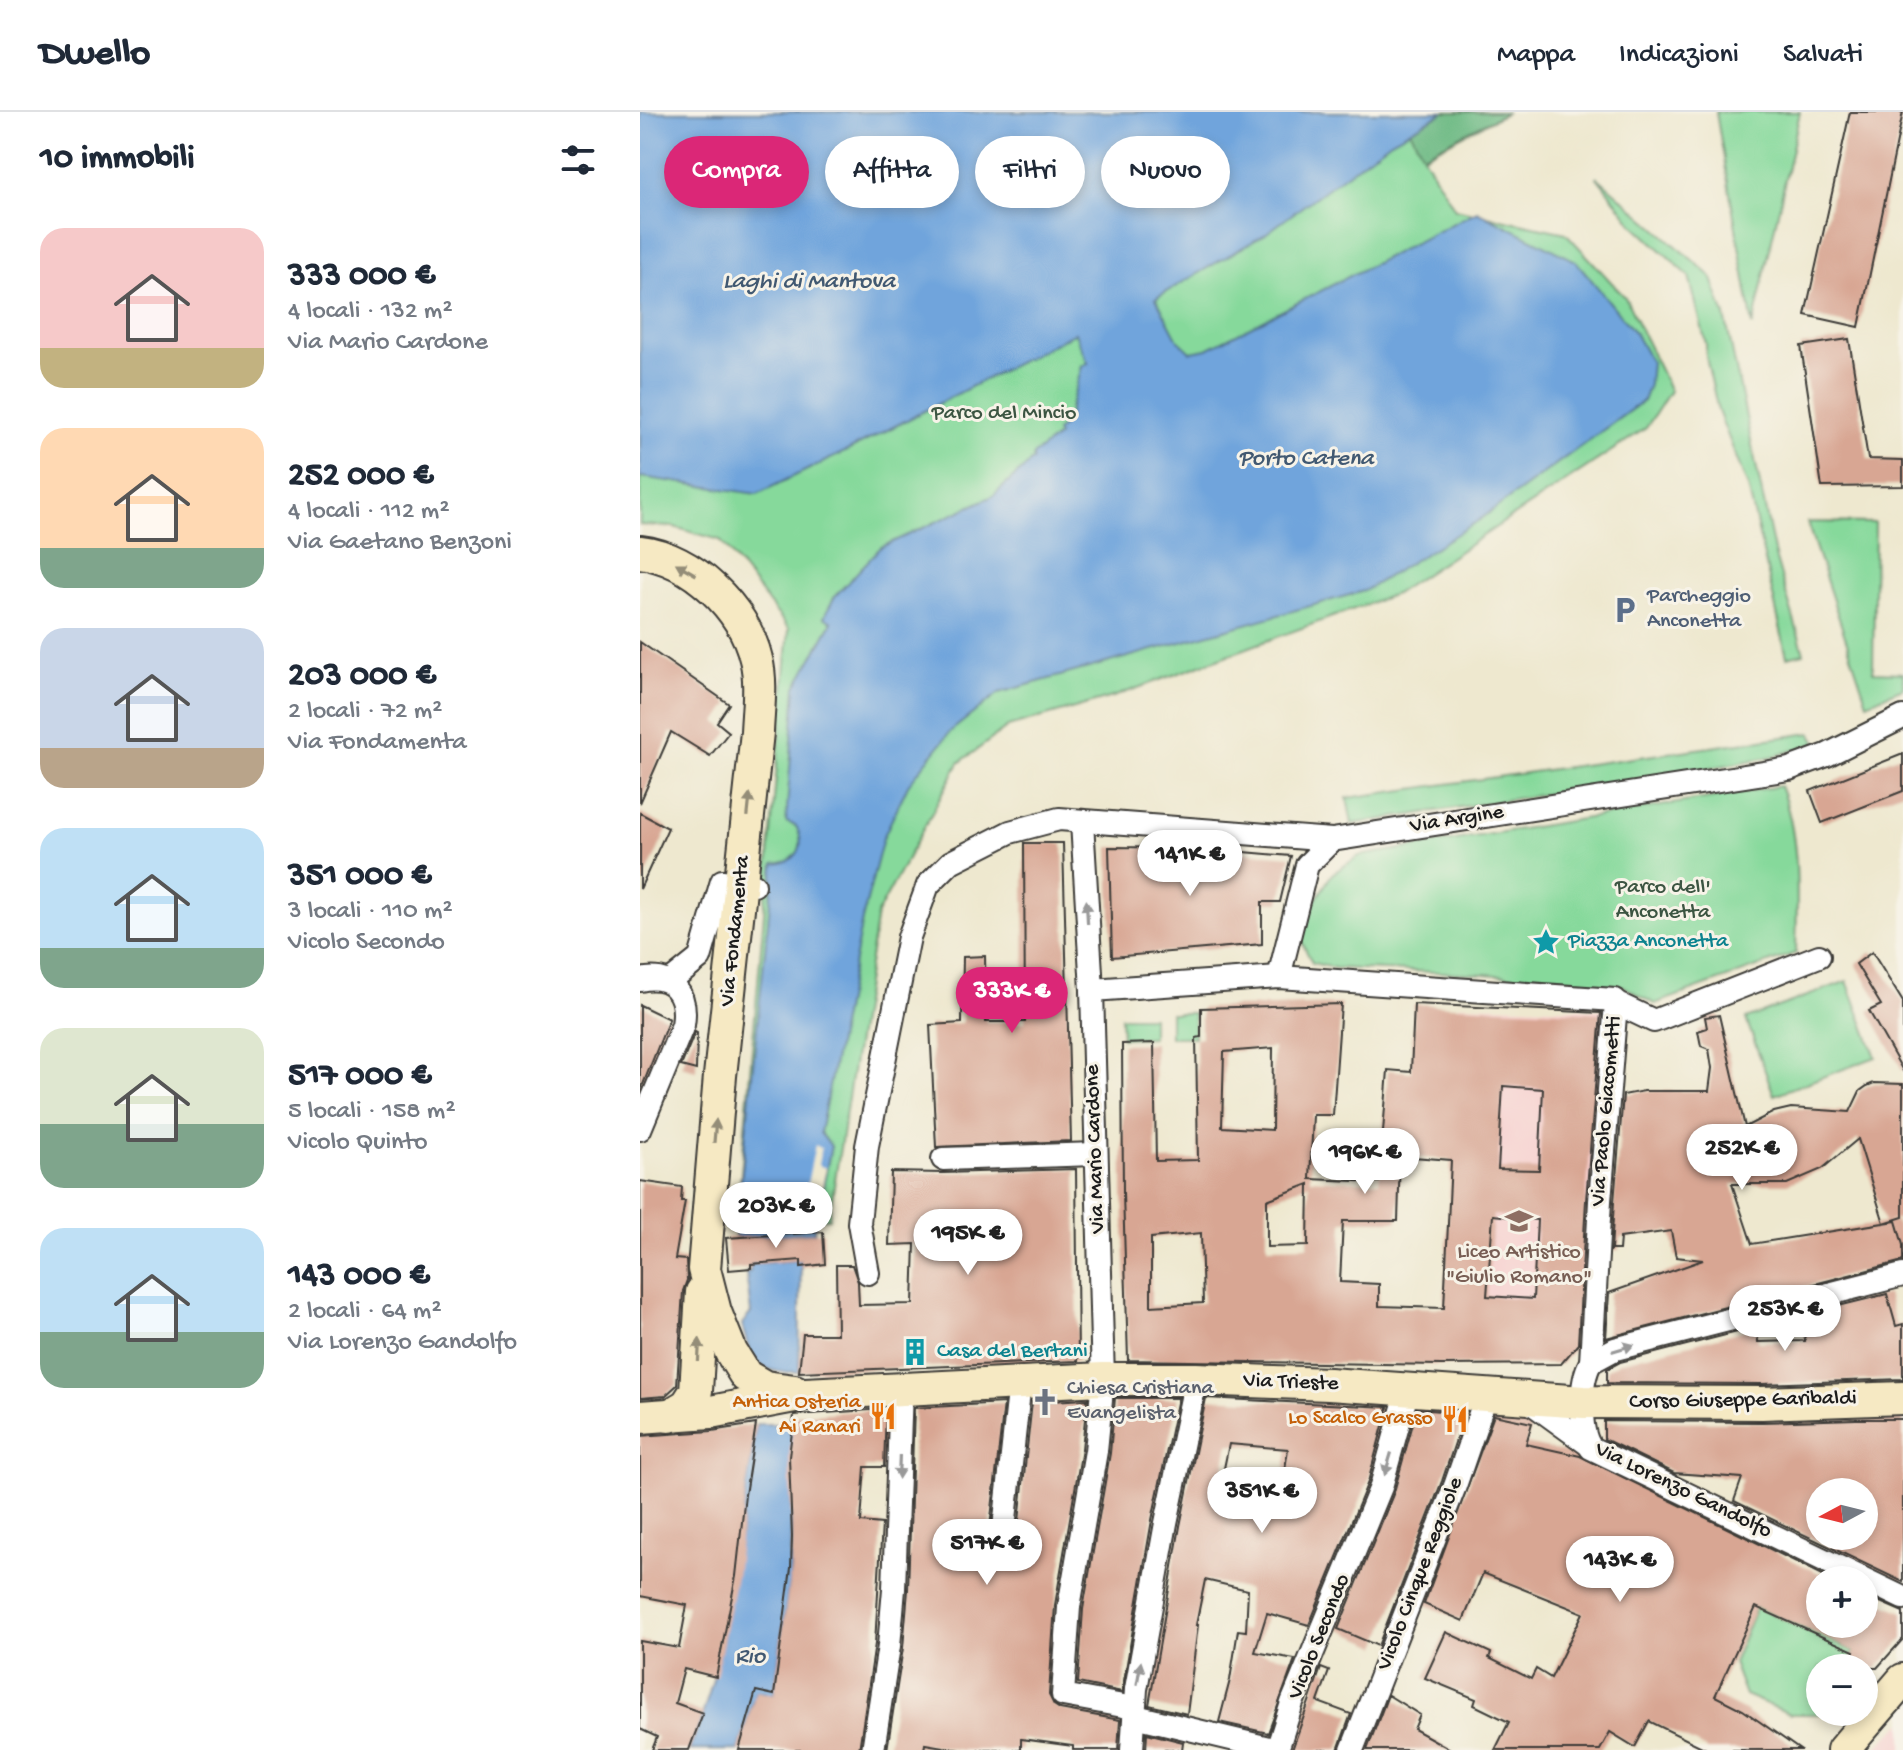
<!DOCTYPE html>
<html lang="it">
<head>
<meta charset="utf-8">
<style>
	:root { --surface:#fff; --page:#f6f6f7; --text:#1f2937; --muted:#747a83; --line:#e0e1e3; --accent:#db2777 }
	body { margin:0; font-family:"Gochi Hand",sans-serif; background:var(--page); color:var(--text); height:100vh; display:flex; flex-direction:column; font-size:30px; white-space:nowrap }
	* { box-sizing:border-box; margin:0 }
	p { font-size:26px; color:var(--muted) }
	.icon { flex:none; width:44px; height:44px; fill:none; stroke:currentColor; stroke-width:2; stroke-linecap:round; stroke-linejoin:round }
	.map { position:relative; flex:1; overflow:hidden }
	.details { display:flex; flex-direction:column; background:var(--surface); width:640px }
	.details>* { flex:none }
	.top-card { position:absolute; left:24px; top:24px; width:760px; height:72px; display:flex; gap:16px }
	.needle { width:52px; rotate:263deg }
	.tools { position:absolute; left:1166px; top:1366px; display:grid; gap:16px }
	.tools a { display:grid; place-items:center; width:72px; height:72px; border-radius:50%; background:var(--surface); box-shadow:0 4px 12px #0003; font-size:40px }
	.price { position:absolute; translate:-50% -68px; padding:0 18px; border-radius:28px; background:#fff; color:#222; font-size:26px; line-height:52px; filter:drop-shadow(0 2px 4px #0008) }
	.price::after { content:''; position:absolute; left:50%; top:48px; width:24px; height:18px; margin-left:-12px; background:inherit; clip-path:polygon(0 0,100% 0,50% 100%) }
	.price.selected { background:var(--accent); color:#fff }
	ul { padding:0; list-style:none }
	li { display:flex; align-items:center; gap:24px; height:200px; padding:0 40px }
	li span { display:grid; place-items:center; flex:none; width:224px; height:160px; border-radius:24px; color:#555 }
	li>.icon { margin-inline-start:auto }
	span .icon { width:96px; height:96px; fill:#fffc; stroke-width:1 }
	li b { font-size:34px }
	h2 { display:flex; justify-content:space-between; align-items:center; height:96px; padding:0 40px; font-size:34px }
	.pill { padding:0 28px; border-radius:36px; background:var(--surface); box-shadow:0 4px 12px #0003; font-size:28px; line-height:72px }
	.pill.selected { background:var(--accent); color:#fff }
	header { display:flex; align-items:center; gap:48px; box-sizing:border-box; height:112px; padding:0 40px; background:var(--surface); border-bottom:2px solid var(--line) }
	header strong { font-size:38px }
	nav { display:flex; gap:44px; margin-inline-start:auto; font-size:28px }
	main { display:flex; flex:1; min-height:0 }
	.map>svg:first-child { display:block }
</style>
</head>
<body>
<header>
<strong>Dwello</strong>
<nav><a>Mappa</a><a>Indicazioni</a><a>Salvati</a></nav>
</header>
<main>
<section class="details">
<h2>10 immobili<svg class="icon" aria-label="filters" viewBox="0 0 24 24"><path d="M4 7h16M4 17h16"/><circle cx="9" cy="7" r="2"/><circle cx="15" cy="17" r="2"/></svg></h2>
<ul>
<li><span style="background:linear-gradient(#f6c9c9 75%,#c2b280 0)"><svg class="icon" aria-label="home" viewBox="0 0 24 24"><path d="M3 11l9-7 9 7M6 9v11h12V9"/></svg></span><div><b>333 000 €</b><p>4 locali · 132 m²</p><p>Via Mario Cardone</p></div></li>
<li><span style="background:linear-gradient(#ffd9b3 75%,#7fa58c 0)"><svg class="icon" aria-label="home" viewBox="0 0 24 24"><path d="M3 11l9-7 9 7M6 9v11h12V9"/></svg></span><div><b>252 000 €</b><p>4 locali · 112 m²</p><p>Via Gaetano Benzoni</p></div></li>
<li><span style="background:linear-gradient(#c9d6e8 75%,#b9a48a 0)"><svg class="icon" aria-label="home" viewBox="0 0 24 24"><path d="M3 11l9-7 9 7M6 9v11h12V9"/></svg></span><div><b>203 000 €</b><p>2 locali · 72 m²</p><p>Via Fondamenta</p></div></li>
<li><span style="background:linear-gradient(#bfe0f5 75%,#7fa58c 0)"><svg class="icon" aria-label="home" viewBox="0 0 24 24"><path d="M3 11l9-7 9 7M6 9v11h12V9"/></svg></span><div><b>351 000 €</b><p>3 locali · 110 m²</p><p>Vicolo Secondo</p></div></li>
<li><span style="background:linear-gradient(#dfe7d0 60%,#7fa58c 0)"><svg class="icon" aria-label="home" viewBox="0 0 24 24"><path d="M3 11l9-7 9 7M6 9v11h12V9"/></svg></span><div><b>517 000 €</b><p>5 locali · 158 m²</p><p>Vicolo Quinto</p></div></li>
<li><span style="background:linear-gradient(#bfe0f5 65%,#7fa58c 0)"><svg class="icon" aria-label="home" viewBox="0 0 24 24"><path d="M3 11l9-7 9 7M6 9v11h12V9"/></svg></span><div><b>143 000 €</b><p>2 locali · 64 m²</p><p>Via Lorenzo Gandolfo</p></div></li>
</ul>
</section>
<div class="map">
<svg width="1263" height="1638" viewBox="0 0 1263 1638">
	<rect width="100%" height="100%" fill="#f7f3e8"/>
	<filter id="ink" filterUnits="userSpaceOnUse"><feTurbulence type="fractalNoise" baseFrequency=".0125" numOctaves="2"/><feDisplacementMap in="SourceGraphic" scale="16" xChannelSelector="R" yChannelSelector="G"/><feConvolveMatrix kernelMatrix="1 2 1 2 8 2 1 2 1" color-interpolation-filters="sRGB"/></filter>
	<filter id="wash" filterUnits="userSpaceOnUse"><feTurbulence type="fractalNoise" baseFrequency=".006" numOctaves="4" result="noise"/><feDisplacementMap in="SourceGraphic" scale="32" xChannelSelector="R" yChannelSelector="G"/><feGaussianBlur stdDeviation="1.8" result="paint"/><feColorMatrix in="noise" values="0 0 0 0 0 0 0 0 0 0 0 0 0 0 0 0 0 1.4 0 .05"/><feComposite in="paint" operator="in"/></filter>
	<g filter="url(#wash)">
		<rect width="100%" height="100%" fill="#eee8cf"/>
		<!-- built -->
		<g fill="#f7d0cf">
			<path d="M819,893l148,5 -28,333 -18,21 -120,1z"/>
			<path d="M1263,1611v27h-28l13,-14z"/>
		</g>
		<!-- green -->
		<g fill="#86d99b" stroke="#517a5c" stroke-width="2">
			<path d="M0,0h867l-84,44 32,53 111,24 59,64 45,94 -24,37 -251,166 -279,102 -108,31 -49,36 -82,151 -48,304 -92,2 52,-591 -69,-89 -46,-13 -34,-2z"/>
			<path d="M1076,0h84l-47,214 -37,-213z"/>
			<path d="M956,64l115,100 14,40 50,240 29,97 -17,4 -39,-170 -30,-76 -12,-54v-13l-17,-68 -55,-51z"/>
			<path d="M1167,410l68,1 -2,149 30,1v15l-36,15z"/>
			<path d="M1171,621l6,10 -42,13 -75,14 -348,54 -5,-26z"/>
			<path d="M1140,674c21,51 17,113 16,167l-141,51 -32,-18 -138,-12 -150,-6 -23,-5 -11,-23 9,-31 22,-35 27,-18z"/>
			<path d="M1207,869l29,76 -102,38 -28,-76z"/>
			<rect x="530" y="901" width="24" height="24"/>
			<path d="M481,905h31v20l-30,1z"/>
			<path d="M1116,1495l98,44 -7,17h-27v46h-30l-45,-19 -12,-32z"/>
		</g>
		<!-- forest -->
		<path fill="#6cb983" stroke="#446a50" stroke-width="2" d="M804,0h63l-84,43 -13,-25z"/>
		<!-- water -->
		<g fill="#6fa4dc" stroke="#46607c" stroke-width="2">
			<path d="M0,0h804l-53,29 -127,94 -108,63 22,42 13,12 16,-3 270,-138 99,50 59,72 16,29 -2,23 -6,16 -165,120 -114,70 -365,102 -48,38 -43,54 -25,53 -21,82 -42,213 11,13 -17,87 -79,5 39,-374c23,-2 33,-16 22,-38l-10,-4 10,-135 36,-65 -8,-5 11,-21 46,-49 112,-51 40,-36v-5l25,-19 -2,-4 10,-9 16,-57 6,-3 -13,-30 -228,118 -90,43 -117,-17z"/>
			<path d="M161,1148l-2,112c-42,1 -48,-9 -57,-48l9,-11 -5,-41h4l1,-8z"/>
			<path d="M116,1312h37l-3,153 -16,118 -18,-4 -17,59h-50c44,-105 48,-215 67,-326z"/>
		</g>
		<!-- pier -->
		<path fill="#eee8cf" d="M175,1033l6,3 -3,17 8,3 -10,51 -15,-5z"/>
		<g id="blocks">
			<!-- building -->
			<g fill="#d8a693" fill-rule="evenodd">
				<path d="M1210,0h53l-44,215 -54,-12z"/>
				<path d="M1209,227l19,120 35,1v26l-81,1 -21,-141z"/>
				<path d="M0,530l89,62 -12,18 12,10 -19,24 -39,-24 -31,71z"/>
				<path d="M1263,642v37l-81,32 -12,-32z"/>
				<path d="M0,701l28,15 -28,61z"/>
				<path d="M384,731h39l8,298 -135,6 -6,-122 32,-2 1,-66 22,-1 1,66h39z"/>
				<path d="M469,735l89,1 93,8 -11,46h-18v42l-150,13z"/>
				<path d="M1232,840l31,50v69l-34,-60 12,-6 -25,-41z"/>
				<path d="M701,892l-8,111h-20l-3,64 69,3 9,-112 23,2 3,-68 187,9 -15,187 -8,144 -17,20 -120,1 -313,-5 -5,-167 -1,-149 32,-1 2,118 42,-1 -2,-122 5,-1v-29zM633,936l-1,82 -50,-3 2,-75zM863,974l40,3 -4,81 -41,-1zM760,1044l51,4 -7,148 -65,-2v-22l-39,-2 3,-61h55zM669,1072l-1,62 -41,1v-47zM853,1103l44,5 -4,79 -46,-3zM561,1121l2,70 -52,3v-68z"/>
				<path d="M0,893l29,14 -29,73z"/>
				<path d="M1079,903l26,112 29,-15 17,-4 59,4 10,-21 7,-5 7,-3 29,1v133l-19,6 -26,-84 -36,30 -35,15h-55l20,60 144,-23 7,24v16l-297,77 3,-45 94,-33 -27,-3 -5,-26 -51,7 -1,12h-8l3,-48 9,-107 21,-4h65l3,-23 -3,-19 -8,-3 -3,-15 9,-3 -2,-11z"/>
				<path d="M55,920l2,1 -1,37 -15,-4z"/>
				<path d="M436,1057l2,192 -279,11 4,-38h34l-1,-69h16l6,17 1,23 54,-1 2,-60 -26,1 2,-73 52,1z"/>
				<path d="M0,1069l42,6 -1,14h4l-10,58 11,1 1,20 -4,11 -6,94 -12,11 -25,2z"/>
				<path d="M183,1120l2,32 -24,3v-7l-50,4v4l-22,2 -3,-32z"/>
				<path d="M1247,1182l9,32 7,-2v55l-141,5 -155,-1v-14l13,-7 137,-35 1,15 47,-1 -3,-26z"/>
				<path d="M475,1286h63l-26,122 -30,172 -44,-9 5,-74 27,-156z"/>
				<path d="M566,1286l182,9 -20,75 -59,143 -42,-12 -12,39 40,7 -27,74 -49,-11 11,-42 8,-50 8,1 2,-41 -43,-10 -9,45h2l-11,89 -38,-9 31,-179zM589,1332l59,5 -6,41 -61,-7z"/>
				<path d="M447,1287l-5,50 -27,156 -6,90 5,10 6,4 60,11 -2,30h-45v-4l-52,-7v11h-60l-36,-6 -1,6h-37l16,-102 5,-58 6,-182 90,-5 -17,151 5,13 8,3 12,-5 3,-7 17,-156z"/>
				<path d="M246,1297l-2,58h-19l-2,27 -2,28 21,2 -7,120 -16,106h-120l17,-59 18,4 17,-127 1,-32 -3,-79 5,-42z"/>
				<path d="M777,1297l48,4 -23,68 -64,165 -40,-17 56,-137z"/>
				<path d="M854,1303l38,8 -6,21 54,12 253,124h-13v44h44v-29l39,17v27l-26,29h-30l7,-17 -98,-44 -41,89 28,14 57,40h-92l-59,-29 -14,26 -25,-15 -10,18h-105l14,-28 -35,-17 2,-6 -51,-21 21,-46 45,21 -2,5 42,21 5,-10 15,9 32,-65 -100,-40 -20,48 -39,-17z"/>
				<path d="M1216,1307h47v163l-169,-81 8,-23 -68,-5 -70,-34v-18l158,1zM1180,1380h44v44h-44z"/>
				<path d="M116,1312l-11,71 -9,81 -20,101 -32,-8 -9,34 28,10 -10,26 -4,11h-37l5,-13 -17,-8v-88l39,7 8,-43 -47,-9v-160l72,-5z"/>
				<path d="M681,1556l8,3 -11,31 33,12 -13,36h-46z"/>
				<path d="M748,1583l32,20 -6,14 38,21h-85z"/>
				<path d="M507,1621l36,9 -1,8h-36z"/>
			</g>
		</g>
	</g>
	<g filter="url(#ink)">
		<use href="#blocks" fill-opacity="0" stroke="#3c3b37" stroke-width="2"/>
		<g fill="none" stroke-linecap="round" stroke-linejoin="round">
			<!-- street casing -->
			<g stroke="#3c3b37" stroke-width="26">
				<g id="street">
					<path d="M442,710l10,168 11,389 -7,72 -27,156 -6,88 71,13"/>
					<path d="M639,865l28,-112 25,-25"/>
					<path d="M0,868c33,-7 48,14 43,45l-43,104"/>
					<path d="M30,870l30,-24 22,-77 32,4"/>
					<path d="M452,878l187,-13 336,23 1,3 38,18 165,-65"/>
					<path d="M303,1047l152,-5"/>
					<path d="M228,1161l-9,-50 8,-77 42,-209 19,-52 23,-23 59,-30 49,-13 273,21 457,-71 38,-14 76,-38"/>
					<path d="M1263,1163l-288,74 -24,13c-11,18 -13,68 0,86l312,150"/>
					<path d="M951,1250l9,-161 16,-198"/>
					<path d="M886,1287l62,45"/>
					<path d="M361,1444l19,-174"/>
					<path d="M495,1604l142,34"/>
					<path d="M233,1638l16,-104 5,-57 7,-200"/>
					<path d="M492,1638l4,-61 30,-166 30,-144"/>
					<path d="M637,1638l15,-47 89,-216 27,-98"/>
					<path d="M712,1638l103,-264 31,-90"/>
				</g>
			</g>
			<!-- secondary casing -->
			<g stroke="#3c3b37" stroke-width="36">
				<g id="secondary">
					<path d="M0,440c52,6 104,56 116,107 6,23 2,49 1,73l-37,344 -16,193 11,43 16,40 15,24 19,11 30,4"/>
					<path d="M29,1304l18,-11 9,-14 6,-99"/>
					<path d="M0,1305l71,-5 94,-18 298,-15h93l133,5 255,18 178,1 141,-5"/>
					<path d="M1203,1638l60,-70"/>
				</g>
			</g>
			<!-- street -->
			<use href="#street" stroke="#fff" stroke-width="22"/>
			<!-- secondary -->
			<use href="#secondary" stroke="#f6e9c3" stroke-width="32"/>
		</g>
		<!-- one-way arrows -->
		<defs><path id="oneway-solid" d="M-6-.8H1V-3.2L6.5 0L1 3.2V.8H-6Z" transform="scale(2)"/></defs>
		<g fill="#948d78">
			<use href="#oneway-solid" transform="translate(46 457) rotate(-150)"/>
			<use href="#oneway-solid" transform="translate(109 693) rotate(-84)"/>
			<use href="#oneway-solid" transform="translate(75 1019) rotate(-85)"/>
			<use href="#oneway-solid" transform="translate(59 1238) rotate(-87)"/>
		</g>
		<g fill="#999">
			<use href="#oneway-solid" transform="translate(447 800) rotate(-93)"/>
			<use href="#oneway-solid" transform="translate(983 1236) rotate(-17)"/>
			<use href="#oneway-solid" transform="translate(748 1352) rotate(107)"/>
			<use href="#oneway-solid" transform="translate(259 1355) rotate(92)"/>
			<use href="#oneway-solid" transform="translate(499 1561) rotate(-80)"/>
		</g>
	</g>
	<!-- icons -->
	<defs>
		<g id="parking-bare" transform="scale(2.16)"><path d="M-3.5-5.5H1a3.5 3.5 0 0 1 0 7H-1V5.5H-3.5ZM-1-3.4V-.6H.8a1.4 1.4 0 0 0 0-2.8Z" fill="#5c6f8a" stroke="#f7f3e8" stroke-width="2.5" paint-order="stroke"/></g>
		<g id="sight-bare" transform="scale(2.16)"><path d="M0-6L1.8-2.2L6-1.7L2.9 1.2L3.7 5.4L0 3.3L-3.7 5.4L-2.9 1.2L-6-1.7L-1.8-2.2Z" fill="#0f9aa8" stroke="#f7f3e8" stroke-width="2.5" paint-order="stroke"/></g>
		<g id="school-bare" transform="scale(2.16)"><path d="M0-5L7-2L0 1L-7-2ZM-4 1L0 2.5L4 1V4Q0 6-4 4Z" fill="#8d6e63" stroke="#f7f3e8" stroke-width="2.5" paint-order="stroke"/></g>
		<g id="building-bare" transform="scale(2.16)"><path d="M-4-6H4V6H1V3H-1V6H-4ZM-2.5-4.3h1.7v1.8h-1.7ZM.8-4.3h1.7v1.8H.8ZM-2.5-1h1.7V.8h-1.7ZM.8-1h1.7V.8H.8Z" fill="#0f9aa8" stroke="#f7f3e8" stroke-width="2.5" paint-order="stroke"/></g>
		<g id="church-bare" transform="scale(2.16)"><path d="M-1.2-6h2.4v3.5h3.3v2.4h-3.3V6h-2.4V-.1h-3.3v-2.4h3.3Z" fill="#6b7280" stroke="#f7f3e8" stroke-width="2.5" paint-order="stroke"/></g>
		<g id="restaurant-bare" transform="scale(2.16)"><path d="M-5-6h1v4h1v-4h1v4h1v-4h1v5L-1.5 .5V6h-2V.5L-5-1ZM5-6V6H3V1.5H1.5Q1.5-4 5-6Z" fill="#e8710a" stroke="#f7f3e8" stroke-width="2.5" paint-order="stroke"/></g>
	</defs>
	<g fill-rule="evenodd">
		<use href="#parking-bare" x="985" y="498"/>
		<use href="#sight-bare" x="906" y="830"/>
		<use href="#school-bare" x="879" y="1109"/>
		<use href="#building-bare" x="275" y="1240"/>
		<use href="#church-bare" x="405" y="1290"/>
		<use href="#restaurant-bare" x="243" y="1304"/>
		<use href="#restaurant-bare" x="815" y="1307"/>
	</g>
	<g text-anchor="middle" dominant-baseline="central" stroke-width="6" stroke-linejoin="round" paint-order="stroke">
		<!-- park labels -->
		<g font-size="22" fill="#3c5542" stroke="#f7f3e8">
			<text x="364" y="302">Parco del Mincio</text>
			<text x="1023" y="776">Parco dell'<tspan x="1023" dy="25">Anconetta</tspan></text>
		</g>
		<!-- service labels -->
		<g font-size="22" fill="#4e5e75" stroke="#f7f3e8" text-anchor="start">
			<text x="1007" y="485">Parcheggio<tspan x="1007" dy="25">Anconetta</tspan></text>
		</g>
		<!-- street labels -->
		<g font-size="22" fill="#1c1c1c" stroke="#f7f3e8">
			<text transform="translate(817 708) rotate(-9)">Via Argine</text>
			<text transform="translate(96 819) rotate(-84)">Via Fondamenta</text>
			<text transform="translate(967 999) rotate(-85)">Via Paolo Giacometti</text>
			<text transform="translate(456 1037) rotate(-92)">Via Mario Cardone</text>
			<text transform="translate(651 1271) rotate(2)">Via Trieste</text>
			<text transform="translate(1103 1289) rotate(-1)">Corso Giuseppe Garibaldi</text>
			<text transform="translate(1043 1379) rotate(26)">Via Lorenzo Gandolfo</text>
			<text transform="translate(781 1462) rotate(-69)">Vicolo Cinque Reggiole</text>
			<text transform="translate(680 1525) rotate(-68)">Vicolo Secondo</text>
		</g>
		<!-- culture labels -->
		<g font-size="22" fill="#0d838f" stroke="#f7f3e8" text-anchor="start">
			<text x="928" y="830">Piazza Anconetta</text>
			<text x="297" y="1240">Casa del Bertani</text>
		</g>
		<!-- education labels -->
		<g font-size="22" fill="#785e54" stroke="#f7f3e8">
			<text x="879" y="1141">Liceo Artistico<tspan x="879" dy="25">"Giulio Romano"</tspan></text>
		</g>
		<!-- worship labels -->
		<g font-size="22" fill="#5b616d" stroke="#f7f3e8" text-anchor="start">
			<text x="427" y="1277">Chiesa Cristiana<tspan x="427" dy="25">Evangelista</tspan></text>
		</g>
		<!-- food labels -->
		<g font-size="22" fill="#c56008" stroke="#f7f3e8" text-anchor="end">
			<text x="221" y="1291">Antica Osteria<tspan x="221" dy="25">Ai Ranari</tspan></text>
			<text x="793" y="1307">Lo Scalco Grasso</text>
		</g>
		<!-- water labels -->
		<g font-size="24" font-style="italic" fill="#415972" stroke="#f7f3e8">
			<text x="169" y="170">Laghi di Mantova</text>
			<text x="666" y="347">Porto Catena</text>
			<text x="110" y="1545">Rio</text>
		</g>
	</g>
</svg>
<div class="tools">
<a><svg class="needle" viewBox="-14 -14 28 28"><path d="M0-13l5 13h-10z" fill="#e53935"/><path d="M0 13l5-13h-10z" fill="#747a83"/></svg></a>
<a>+</a>
<a>−</a>
</div>
<b class="price" style="left:550px;top:786px">141K €</b>
<b class="price selected" style="left:372px;top:923px">333K €</b>
<b class="price" style="left:1102px;top:1080px">252K €</b>
<b class="price" style="left:725px;top:1084px">196K €</b>
<b class="price" style="left:136px;top:1138px">203K €</b>
<b class="price" style="left:328px;top:1165px">195K €</b>
<b class="price" style="left:1145px;top:1241px">253K €</b>
<b class="price" style="left:622px;top:1423px">351K €</b>
<b class="price" style="left:347px;top:1475px">517K €</b>
<b class="price" style="left:980px;top:1492px">143K €</b>
<div class="top-card">
<a class="pill selected">Compra</a>
<a class="pill">Affitta</a>
<a class="pill">Filtri</a>
<a class="pill">Nuovo</a>
</div>
</div>
</main>
</body>
</html>
